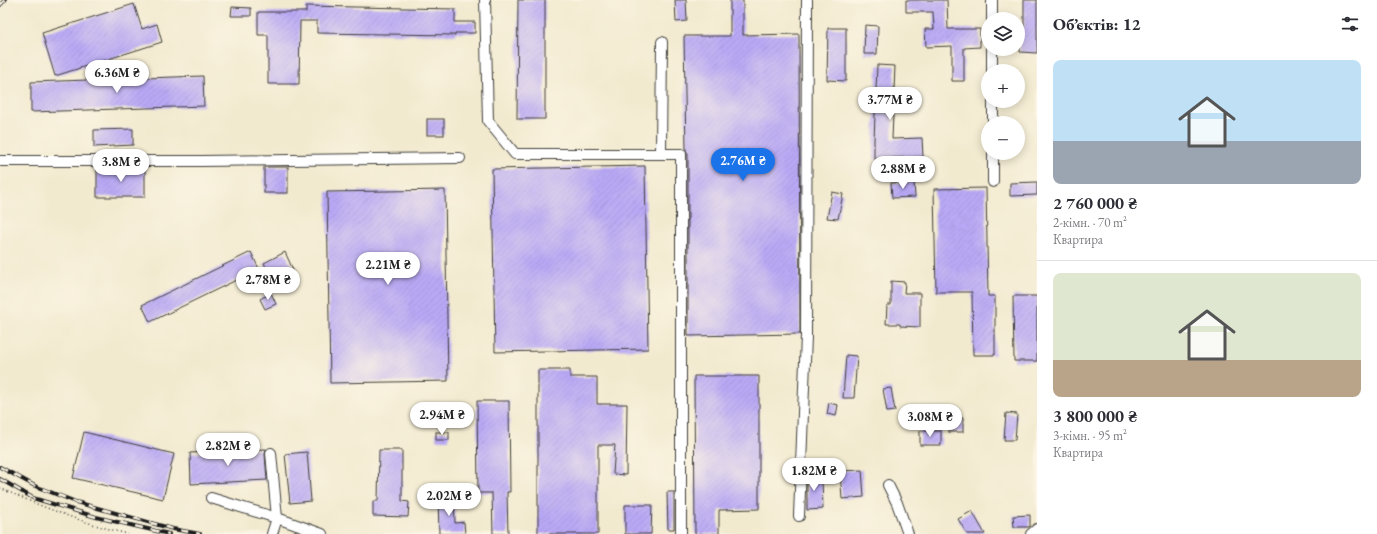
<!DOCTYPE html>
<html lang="uk">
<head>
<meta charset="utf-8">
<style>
	:root { --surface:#fff; --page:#f7f7f7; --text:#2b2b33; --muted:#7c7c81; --line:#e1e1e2; --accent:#1a73e8 }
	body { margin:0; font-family:"EB Garamond",serif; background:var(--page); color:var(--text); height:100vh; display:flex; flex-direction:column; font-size:15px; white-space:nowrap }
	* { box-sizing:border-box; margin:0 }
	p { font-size:13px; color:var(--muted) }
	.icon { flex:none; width:22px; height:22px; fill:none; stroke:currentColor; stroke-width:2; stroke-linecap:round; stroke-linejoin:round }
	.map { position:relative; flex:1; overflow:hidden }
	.details { display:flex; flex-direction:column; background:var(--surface); width:340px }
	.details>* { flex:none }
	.tools { position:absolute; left:981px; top:12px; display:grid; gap:8px }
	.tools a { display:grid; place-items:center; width:44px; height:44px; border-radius:50%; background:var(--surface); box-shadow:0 2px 10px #0003; font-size:20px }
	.price { position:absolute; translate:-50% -34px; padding:0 9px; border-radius:14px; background:#fff; color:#222; font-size:13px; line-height:26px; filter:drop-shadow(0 1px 2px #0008) }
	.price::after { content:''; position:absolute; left:50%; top:24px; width:12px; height:9px; margin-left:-6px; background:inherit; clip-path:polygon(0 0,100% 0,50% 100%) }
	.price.current { background:var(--accent); color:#fff }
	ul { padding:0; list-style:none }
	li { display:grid; align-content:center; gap:8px; height:212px; padding:0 16px }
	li+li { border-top:1px solid var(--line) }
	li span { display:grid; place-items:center; height:124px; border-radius:8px; color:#555 }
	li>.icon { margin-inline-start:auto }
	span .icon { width:72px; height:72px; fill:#fffc; stroke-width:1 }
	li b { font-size:17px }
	h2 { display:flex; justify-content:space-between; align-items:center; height:48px; padding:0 16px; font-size:17px }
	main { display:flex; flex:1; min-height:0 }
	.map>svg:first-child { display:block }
</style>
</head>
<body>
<main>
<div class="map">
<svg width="1037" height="534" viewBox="0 0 1037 534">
	<defs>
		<pattern id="building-hatch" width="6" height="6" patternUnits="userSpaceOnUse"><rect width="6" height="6" fill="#b9a9f6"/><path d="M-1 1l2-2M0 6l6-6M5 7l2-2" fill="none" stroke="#9e91d2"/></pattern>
	</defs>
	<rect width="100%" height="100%" fill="#fcf5e5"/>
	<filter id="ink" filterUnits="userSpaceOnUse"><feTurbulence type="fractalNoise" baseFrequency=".025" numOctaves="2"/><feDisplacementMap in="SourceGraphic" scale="8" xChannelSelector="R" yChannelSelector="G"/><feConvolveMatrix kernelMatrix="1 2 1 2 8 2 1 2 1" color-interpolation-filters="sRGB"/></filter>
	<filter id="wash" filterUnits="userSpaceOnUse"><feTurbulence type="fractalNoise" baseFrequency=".012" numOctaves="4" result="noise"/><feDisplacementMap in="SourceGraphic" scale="16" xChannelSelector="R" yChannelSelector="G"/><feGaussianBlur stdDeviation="0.9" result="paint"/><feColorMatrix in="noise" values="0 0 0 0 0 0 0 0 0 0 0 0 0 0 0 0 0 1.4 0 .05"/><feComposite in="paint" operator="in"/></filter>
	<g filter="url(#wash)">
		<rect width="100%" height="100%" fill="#f2eacf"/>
		<g id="blocks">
			<!-- building -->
			<g fill="url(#building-hatch)">
				<path d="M518,0h27v119h-28z"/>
				<path d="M675,0h11l1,21 -11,1z"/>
				<path d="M730,0h13v35l56,-1 1,300 -112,2v-182l-2,-4 -2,-114h46z"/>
				<path d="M906,0h41l1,29h32v18l-16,1v33h-12v-35l-26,1 -1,-18h9l-1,-17h-27z"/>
				<path d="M1024,0h13v53l-17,-1v-7h-2v-17h6z"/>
				<path d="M134,4l8,25 15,-5 5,18 -107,34 -13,-43z"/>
				<path d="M306,6l149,3v13h20v11h-20v2l-138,-2v-12h-17l-1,63h-31v-49h-10v-23h48z"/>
				<path d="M232,7l19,1v8h-20z"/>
				<path d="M865,25l13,1 -1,28h-13z"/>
				<path d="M828,28h18v53l-19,-1z"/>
				<path d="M877,65l18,1 -3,73 30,-1 1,19 -49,2v-19z"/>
				<path d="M203,76l1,30 -173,6v-30z"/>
				<rect x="427" y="119" width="17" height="16"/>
				<path d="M133,129v16l-39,2v-17z"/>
				<path d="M645,166l3,183 -153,3 -3,-183z"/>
				<rect x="264" y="167" width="24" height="26"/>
				<rect x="97" y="169" width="48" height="28"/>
				<path d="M914,182l1,15 -23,1 -1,-15z"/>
				<path d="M1037,182v13l-27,1v-13z"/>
				<path d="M986,188l2,108h7v59h-22l-1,-63h-36l-2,-103z"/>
				<path d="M445,190l3,191 -118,2 -3,-191z"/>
				<path d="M832,192l11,2 -5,25 -11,-1z"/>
				<path d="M251,252l8,17 -109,53 -8,-17z"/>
				<path d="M285,252l9,20 -21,10 -9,-19z"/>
				<path d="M891,281l14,1 -1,11h16v34l-20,-1v-2h-14l1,-19h4z"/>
				<path d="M271,293l5,11 -11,5 -5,-10z"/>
				<path d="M1013,296h24v65h-23z"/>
				<path d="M846,355l11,1 -3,42h-11z"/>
				<path d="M538,370h32v7h27v27h30l-1,71 -13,-1 2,-29h-17v89h-60z"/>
				<path d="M694,376h65v133l-40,1v24h-24z"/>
				<path d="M891,388l4,23 -8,1 -4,-23z"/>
				<path d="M477,401h32l1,91h-3l1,42h-15l-1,-41h-14z"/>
				<path d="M829,403l9,2 -2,11 -9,-2z"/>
				<path d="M1006,413l11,1 -2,26h-11z"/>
				<rect x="949" y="418" width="14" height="14"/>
				<rect x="920" y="431" width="21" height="14"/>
				<path d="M84,432l90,22 -11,45 -90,-21z"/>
				<rect x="436" y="432" width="13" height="8"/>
				<path d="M266,449l-1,5 2,26 -76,4 -1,-31z"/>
				<path d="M379,450h23v51l7,1 -1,15 -35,-1v-15h5z"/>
				<path d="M307,452l4,49 -21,2 -5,-49z"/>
				<path d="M807,470h8v9l7,-1 1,31 -16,1z"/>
				<path d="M862,470l2,27 -22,2 -2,-28z"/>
				<path d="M667,492h7v37h-6z"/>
				<path d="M454,495l1,28 9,-1 1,12h-26l-1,-38z"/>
				<path d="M625,505h27l-1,29h-26z"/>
				<path d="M972,511l13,23h-18l-9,-15z"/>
				<path d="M1030,515v11l-1,1h-15l-1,-11z"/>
			</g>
		</g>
	</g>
	<g filter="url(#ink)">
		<use href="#blocks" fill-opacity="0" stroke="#3c3b37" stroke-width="1"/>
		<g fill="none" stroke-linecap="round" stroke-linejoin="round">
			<!-- minor casing -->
			<g stroke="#3c3b37" stroke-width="12">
				<g id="minor">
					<path d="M485,0l3,121 27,33h146"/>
					<path d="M992,0v19"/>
					<path d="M662,42l-1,112h20v380"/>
					<path d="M992,49v22"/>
					<path d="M993,101v22"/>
					<path d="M993,153v29"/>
					<path d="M0,161h201l259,-3"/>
					<path d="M888,485l9,18 11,31"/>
					<path d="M211,498l66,20 -6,-65"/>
					<path d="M799,516l7,-180 1,-336"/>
					<path d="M272,534l5,-16 45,16"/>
					<path d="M1031,534l6,-5"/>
				</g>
			</g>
			<!-- path -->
			<path stroke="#3c3b37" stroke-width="1.5" stroke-dasharray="1 3" stroke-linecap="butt" d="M0,488c42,19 83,35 128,46"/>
			<!-- minor -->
			<use href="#minor" stroke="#fff" stroke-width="10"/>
			<!-- rail casing -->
			<g stroke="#1c1c1c" stroke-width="4">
				<g id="rail">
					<path d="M0,5l5,-5"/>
					<path d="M0,467l35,19 41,16 97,27 27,5"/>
					<path d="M0,479l33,19 63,19 73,17"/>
				</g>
			</g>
			<!-- rail -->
			<use href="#rail" stroke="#fcf5e5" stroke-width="2.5" stroke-dasharray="8" stroke-linecap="butt"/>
		</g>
	</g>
</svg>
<div class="tools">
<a><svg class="icon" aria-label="layers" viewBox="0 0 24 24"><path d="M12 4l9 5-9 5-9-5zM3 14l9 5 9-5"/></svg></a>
<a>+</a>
<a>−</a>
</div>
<b class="price" style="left:117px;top:94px">6.36M ₴</b>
<b class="price" style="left:890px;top:121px">3.77M ₴</b>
<b class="price current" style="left:743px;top:182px">2.76M ₴</b>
<b class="price" style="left:121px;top:183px">3.8M ₴</b>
<b class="price" style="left:903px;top:190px">2.88M ₴</b>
<b class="price" style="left:388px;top:286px">2.21M ₴</b>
<b class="price" style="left:268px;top:301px">2.78M ₴</b>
<b class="price" style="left:442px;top:436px">2.94M ₴</b>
<b class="price" style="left:930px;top:438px">3.08M ₴</b>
<b class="price" style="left:228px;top:467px">2.82M ₴</b>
<b class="price" style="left:814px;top:492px">1.82M ₴</b>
<b class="price" style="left:449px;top:517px">2.02M ₴</b>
</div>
<section class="details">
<h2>Об’єктів: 12<svg class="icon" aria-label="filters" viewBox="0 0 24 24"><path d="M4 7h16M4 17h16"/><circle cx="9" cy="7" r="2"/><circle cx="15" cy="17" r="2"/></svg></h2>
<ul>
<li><span style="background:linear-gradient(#bfe0f5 65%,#9aa5b1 0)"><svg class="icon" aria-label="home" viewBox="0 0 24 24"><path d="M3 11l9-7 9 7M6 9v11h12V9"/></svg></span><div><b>2 760 000 ₴</b><p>2-кімн. · 70 m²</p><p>Квартира</p></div></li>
<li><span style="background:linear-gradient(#dfe7d0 70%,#b9a48a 0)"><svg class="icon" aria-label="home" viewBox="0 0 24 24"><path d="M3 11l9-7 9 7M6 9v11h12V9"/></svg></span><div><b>3 800 000 ₴</b><p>3-кімн. · 95 m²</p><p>Квартира</p></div></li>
</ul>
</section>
</main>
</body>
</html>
